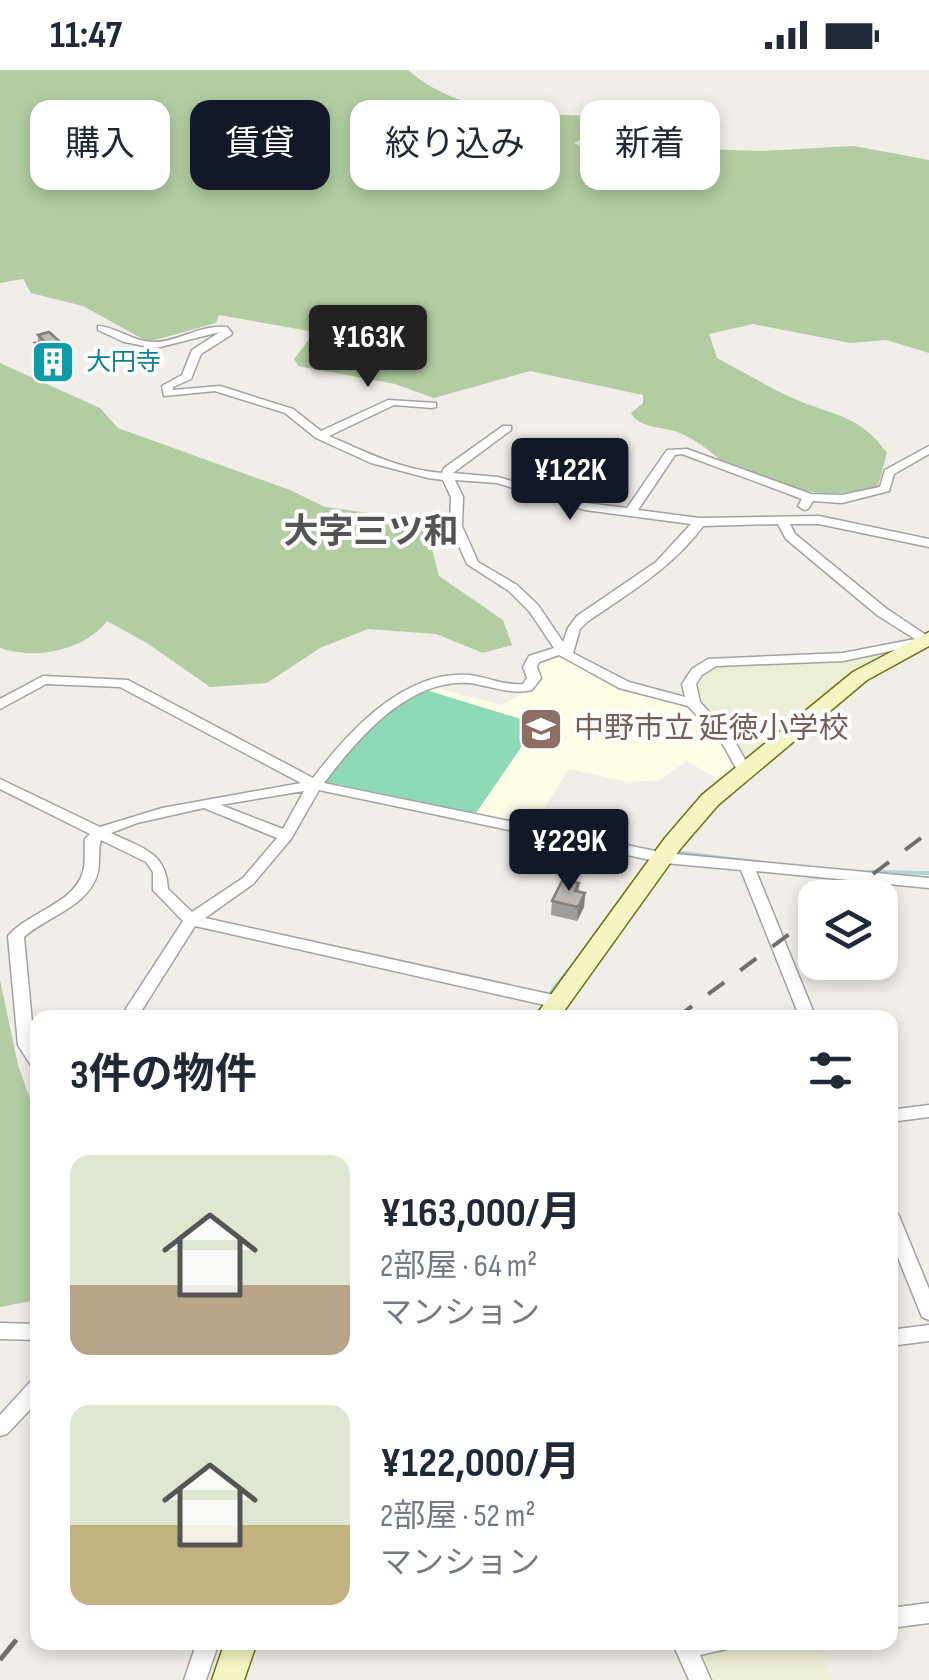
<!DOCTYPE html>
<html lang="ja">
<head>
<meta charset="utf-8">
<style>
	:root { --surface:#fff; --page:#f6f6f7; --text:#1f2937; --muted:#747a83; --accent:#111827 }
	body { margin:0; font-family:"Sofia Sans Condensed","Noto Sans JP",sans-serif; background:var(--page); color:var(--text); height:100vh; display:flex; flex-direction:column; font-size:38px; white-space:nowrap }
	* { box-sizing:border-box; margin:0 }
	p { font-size:32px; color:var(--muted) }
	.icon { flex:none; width:55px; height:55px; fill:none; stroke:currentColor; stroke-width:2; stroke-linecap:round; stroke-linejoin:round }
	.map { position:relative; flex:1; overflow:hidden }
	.sheet { position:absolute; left:30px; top:940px; width:868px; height:640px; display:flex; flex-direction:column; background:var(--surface); border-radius:20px; box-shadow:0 5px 15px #0003 }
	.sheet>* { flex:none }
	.guide { position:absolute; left:30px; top:30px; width:870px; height:90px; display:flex; gap:20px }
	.tools { position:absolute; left:798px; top:810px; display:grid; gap:20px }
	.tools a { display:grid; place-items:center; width:100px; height:100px; border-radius:20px; background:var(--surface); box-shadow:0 5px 15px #0003; font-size:50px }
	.price { position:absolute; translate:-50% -85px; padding:0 22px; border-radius:10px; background:var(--accent); color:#fff; font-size:32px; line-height:65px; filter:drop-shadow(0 2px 5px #0008) }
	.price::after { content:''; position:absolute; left:50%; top:60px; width:30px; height:22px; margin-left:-15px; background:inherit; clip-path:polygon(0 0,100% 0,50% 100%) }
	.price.current { background:#222; color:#fff }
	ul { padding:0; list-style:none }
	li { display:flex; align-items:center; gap:30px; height:250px; padding:0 40px }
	li span { display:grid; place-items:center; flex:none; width:280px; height:200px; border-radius:20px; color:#555 }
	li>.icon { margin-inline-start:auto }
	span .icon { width:120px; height:120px; fill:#fffc; stroke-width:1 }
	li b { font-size:42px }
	h2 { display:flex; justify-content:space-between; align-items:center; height:120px; padding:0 40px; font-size:42px }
	.tag { padding:0 35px; border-radius:20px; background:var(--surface); box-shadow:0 5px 15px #0003; font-size:35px; line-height:90px }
	.tag.current { background:var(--accent); color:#fff }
	.status { display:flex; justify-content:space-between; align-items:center; height:70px; padding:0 50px; background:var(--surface); direction:ltr }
	.status svg { height:28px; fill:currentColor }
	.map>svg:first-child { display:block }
</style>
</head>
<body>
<div class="status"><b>11:47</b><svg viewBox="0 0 49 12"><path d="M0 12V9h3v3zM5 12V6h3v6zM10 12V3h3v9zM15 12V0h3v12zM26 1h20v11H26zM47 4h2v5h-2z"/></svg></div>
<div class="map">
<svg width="929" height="1610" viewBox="0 0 929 1610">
	<rect width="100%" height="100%" fill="#f1eee9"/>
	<!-- education -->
	<path fill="#fdfce6" d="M549,587h15l57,30 55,16 17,9 34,34 4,30 -8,6 -36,-21 -27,19 -32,2 -59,-13 -33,52 -9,2 -201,-41 87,-87 25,-7 64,17 36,-21 1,-22z"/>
	<!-- farmland -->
	<g fill="#edeed6">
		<path d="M892,581l-27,16 -108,86 -18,-3 -38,-46 -5,-19 7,-11 13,-9 126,-6z"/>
		<path d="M719,1572l100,1 13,37h-132l-15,-33z"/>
	</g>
	<!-- forest -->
	<g fill="#b1cda1">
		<path d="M0,0h408c60,52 142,43 217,47l-51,26 38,17 87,-11 63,2 92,-5 75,14v193l-43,-13 -36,3 -97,-19 -44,10 8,24c28,15 56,32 85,44 38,15 59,15 85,51l-9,33c-44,17 -122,2 -159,-27 -13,-11 -23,-19 -39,-26 -16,-7 -41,-4 -49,-20l12,-10v-8l-113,-24 -96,27 -39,-14 -97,-18 -4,-7 21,-27 -96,-17 -3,8 -68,19 -65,-36 -52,-13 -8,-14 -23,4z"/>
		<path d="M0,293l100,45 18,20 172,62 35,17 90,12 14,19 10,38 64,44 9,25 -29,8 -47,-19 -68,-5 -48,19 -53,35 -57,4 -63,-44 -40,-22c-23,30 -72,39 -107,27z"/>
		<path d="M0,910l18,85 19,54v181l-37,7z"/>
	</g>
	<!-- pitch -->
	<path fill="#8ed9b8" d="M426,620l111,34 -61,89 -150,-31c25,-34 59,-77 100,-92z"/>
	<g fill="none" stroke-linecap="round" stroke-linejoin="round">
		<!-- stream -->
		<g stroke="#aed3da" stroke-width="4">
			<path d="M681,783l65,8"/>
			<path d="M870,802l59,1"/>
			<path d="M549,925l19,-24"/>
			<path d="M533,948l5,-7"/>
		</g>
		<!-- street casing -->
		<g stroke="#a2a2a2" stroke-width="3">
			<g id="street">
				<path d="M98,256c19,1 35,16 56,16 25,0 46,-18 73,-15l5,6 -1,2 -30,19 -10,25 -18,8v3l47,-4 73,23 28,22 67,-31 48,3v4l-4,1 -38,-3 -65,31c36,16 73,34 113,37l2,-5 59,-42h8v4l-58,43 45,4 88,26 41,5 40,-58 20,-1 124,45 31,1 38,-8 5,-17 44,-24v8l-35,20 -5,17 -47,12 -29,-2 -5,8 -4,1 -6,-4 4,-7 -120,-45 -7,1 -37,55 61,8 120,-2 110,23v8l-110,-23h-29l5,10 92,75 42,28v6l-86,18 -127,5 -14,9 -6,9 4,18 33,36 19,34 -2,3h-10l-18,-32 -34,-37 -69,-18 -60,-33 -20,7 -2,5 4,11 -9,12c-23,5 -40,-4 -63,-7 -60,-5 -112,56 -145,100l341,70 264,25v10l-173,-17 60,147h-16l-59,-148 -76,-7 -346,-73 -28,49 -38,45 -48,34 353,78 6,2 2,4 -2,4 -6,2 -363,-82 -58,92h-17l63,-97 -30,-31v-18l-7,-10 -45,-22c-3,9 -1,21 -3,32 -9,35 -51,44 -74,65l10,107 4,5v20l-6,-2 -14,-22 -10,-109c20,-24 66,-32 75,-64 3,-10 1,-22 2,-33l5,-5 -90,-45v-10l100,48 62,-19 139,-25 -181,-96 -74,-3 -46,25v-10l43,-23 85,4 185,98c36,-47 91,-108 156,-103 19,2 35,11 54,9l4,-6 -4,-11 6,-11 25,-8 -25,-37 -20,-20 -42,-27 -17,-38 1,-29 -8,-17 -15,-2 -57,-15 -55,-25 -31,-25 -70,-22 -51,5 -2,-10 20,-11 10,-25 28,-18 -64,16 -32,-6 -26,-12zM455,410l42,3 88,27 106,14 -35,38 -79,54 -9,12 -5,14 -25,-37 -21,-20 -39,-23 -16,-36 1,-29zM778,454l8,15 91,76 38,24 -72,14 -135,6 -16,10 -10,15 3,13 -56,-15 -56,-29 7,-24 7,-7c42,-29 85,-54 116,-96zM304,721l-21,38 -62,-24 11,-2zM204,738l73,30 -34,40 -51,34 -24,-23c-2,-38 -27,-41 -57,-56l26,-10z"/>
				<path d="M929,1035v12l-39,5v-12z"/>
				<path d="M890,1139l6,2 3,5 30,73v31l-7,-3 -2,-5 -30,-74z"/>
				<path d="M0,1253l38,1v16l-38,-1z"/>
				<path d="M929,1255v16l-39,5v-16z"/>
				<path d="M38,1309v22l-31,33 -7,2v-21l31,-34z"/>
				<path d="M929,1533v20l-39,5v-20z"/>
				<path d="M197,1572h22l-13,38h-22z"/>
				<path d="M672,1572h58l-3,7 -27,6 11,25h-22z"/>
			</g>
		</g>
		<!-- secondary casing -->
		<g stroke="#6d730e" stroke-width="3">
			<g id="secondary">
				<path d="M929,562v14l-62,34 -149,125 -37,43 -122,170h-25l131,-180 37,-43 151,-123z"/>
				<path d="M225,1572h32l-13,38h-32z"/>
			</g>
		</g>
		<!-- street -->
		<use href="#street" fill="#fff" fill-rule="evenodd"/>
		<!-- secondary -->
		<use href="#secondary" fill="#f5f5c3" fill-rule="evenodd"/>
		<!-- rail-far1 -->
		<g stroke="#6f6f6f" stroke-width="4" stroke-dasharray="20 20" stroke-linecap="butt">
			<path d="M841,828l88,-66"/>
			<path d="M676,948l139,-103"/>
		</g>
		<!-- rail -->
		<path stroke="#6f6f6f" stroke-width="5" stroke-dasharray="26 26" stroke-linecap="butt" d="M0,1590l38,-47"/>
	</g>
	<!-- wall -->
	<g fill="#a39d99">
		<path d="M38,265l28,12 3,23 -20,6 -11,-10 -3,-23 3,-1z"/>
		<path d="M579,813v9l6,1 -1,14 -7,14 -26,-6 1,-14z"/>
	</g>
	<!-- shaded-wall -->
	<g fill="#85807d">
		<path d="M66,277l3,23 -20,6 -4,-24z"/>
		<path d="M585,823l-1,14 -7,14 1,-14z"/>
	</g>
	<!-- building -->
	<g fill="#beb7b2" stroke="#85807d" stroke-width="2.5">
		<path d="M49,262l17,15 -21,5 -10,-9 9,-2 -6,-6z"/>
		<path d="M563,809l16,4 -4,8 10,2 -7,14 -26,-6z"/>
	</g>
	<!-- icons -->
	<defs>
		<g id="building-square" transform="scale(2.25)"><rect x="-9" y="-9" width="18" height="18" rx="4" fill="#0f9aa8" stroke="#fff"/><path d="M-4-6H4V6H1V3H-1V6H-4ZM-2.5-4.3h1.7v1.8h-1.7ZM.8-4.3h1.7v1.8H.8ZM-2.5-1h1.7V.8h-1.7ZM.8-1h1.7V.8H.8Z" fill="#fff"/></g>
		<g id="school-square" transform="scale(2.25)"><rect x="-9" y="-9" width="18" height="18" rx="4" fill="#8d6e63" stroke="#fff"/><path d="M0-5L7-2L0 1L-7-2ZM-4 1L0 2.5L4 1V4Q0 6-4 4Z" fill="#fff"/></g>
	</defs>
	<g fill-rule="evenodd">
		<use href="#building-square" x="53" y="292"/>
		<use href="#school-square" x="541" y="659"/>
	</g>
	<g text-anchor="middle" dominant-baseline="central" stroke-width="8" stroke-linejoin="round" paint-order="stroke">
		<!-- far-culture labels -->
		<g font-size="25" fill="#0d838f" stroke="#fff" text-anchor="start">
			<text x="86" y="292">大円寺</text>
		</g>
		<!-- education labels -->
		<g font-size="30" fill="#785e54" stroke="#fff" text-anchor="start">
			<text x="574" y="659">中野市立 延徳小学校</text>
		</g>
		<!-- quarter labels -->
		<g font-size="35" font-weight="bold" fill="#545454" stroke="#fff">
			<text x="371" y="462">大字三ツ和</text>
		</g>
	</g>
</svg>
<div class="tools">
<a><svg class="icon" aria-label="layers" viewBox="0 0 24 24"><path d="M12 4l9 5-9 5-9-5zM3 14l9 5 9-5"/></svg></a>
</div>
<b class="price current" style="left:368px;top:320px">¥163K</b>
<b class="price" style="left:570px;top:453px">¥122K</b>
<b class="price" style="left:569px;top:824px">¥229K</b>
<div class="guide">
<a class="tag">購入</a>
<a class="tag current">賃貸</a>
<a class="tag">絞り込み</a>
<a class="tag">新着</a>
</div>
<section class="sheet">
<h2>3件の物件<svg class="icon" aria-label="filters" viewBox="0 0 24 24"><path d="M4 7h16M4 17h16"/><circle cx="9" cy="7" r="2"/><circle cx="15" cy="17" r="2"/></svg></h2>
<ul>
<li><span style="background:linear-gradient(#dfe7d0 65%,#b9a48a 0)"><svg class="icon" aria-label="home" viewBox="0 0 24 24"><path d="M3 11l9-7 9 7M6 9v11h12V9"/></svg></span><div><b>¥163,000/月</b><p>2部屋 · 64 m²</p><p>マンション</p></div></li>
<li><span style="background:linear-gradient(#dfe7d0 60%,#c2b280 0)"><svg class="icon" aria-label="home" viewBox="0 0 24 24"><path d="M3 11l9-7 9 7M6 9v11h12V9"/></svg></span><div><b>¥122,000/月</b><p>2部屋 · 52 m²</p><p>マンション</p></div></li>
</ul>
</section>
</div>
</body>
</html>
